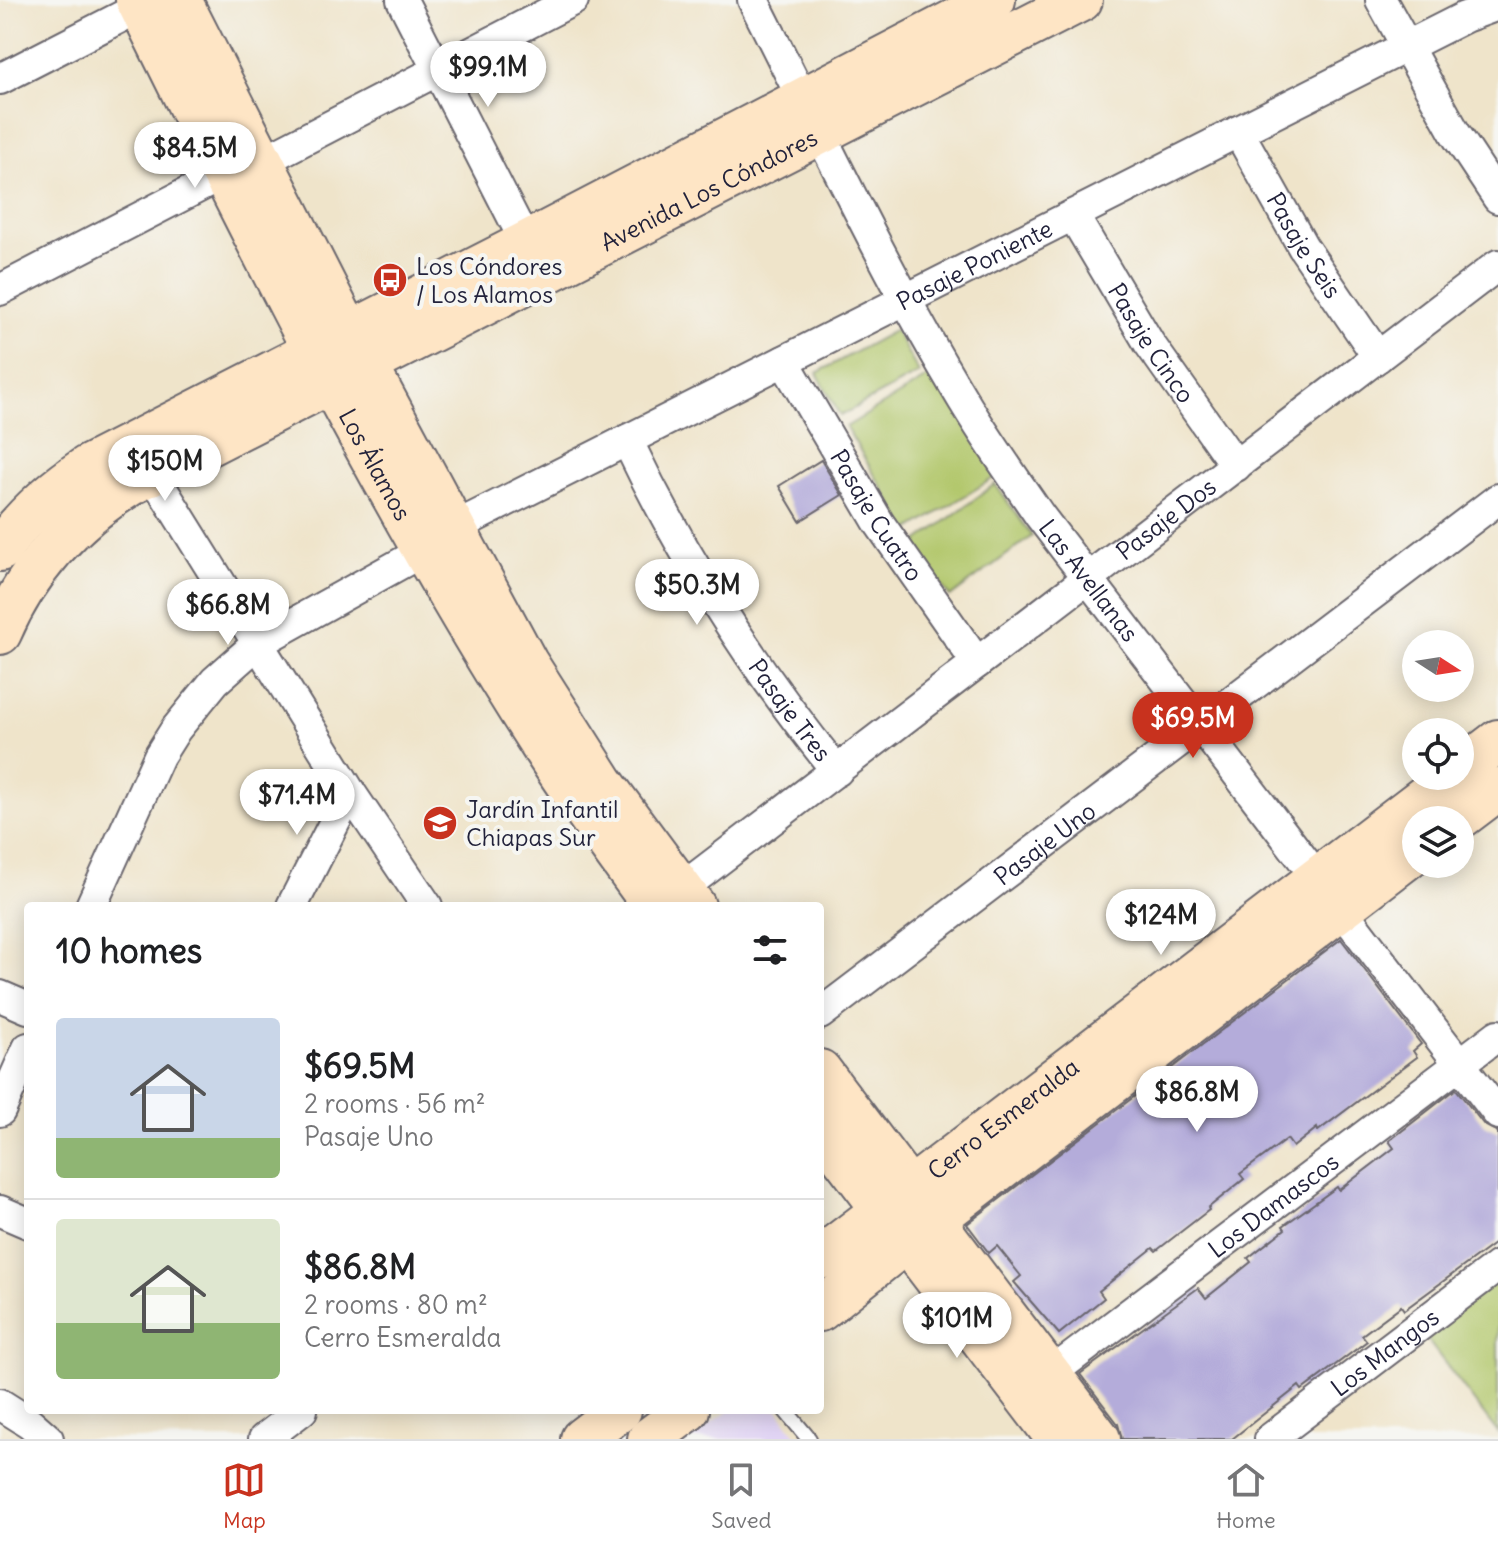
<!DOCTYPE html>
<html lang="en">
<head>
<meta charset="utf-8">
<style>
	:root { --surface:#fff; --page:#f2f2f2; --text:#202124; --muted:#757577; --line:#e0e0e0; --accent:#c8321e }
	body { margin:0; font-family:Delius,sans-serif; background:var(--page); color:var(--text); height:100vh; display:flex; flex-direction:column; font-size:30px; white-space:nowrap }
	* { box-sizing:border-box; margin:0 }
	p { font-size:26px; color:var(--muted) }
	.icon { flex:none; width:44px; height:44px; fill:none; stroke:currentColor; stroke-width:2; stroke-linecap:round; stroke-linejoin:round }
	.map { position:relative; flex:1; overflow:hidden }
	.sheet { position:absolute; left:24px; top:902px; width:800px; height:512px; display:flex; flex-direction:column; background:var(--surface); border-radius:8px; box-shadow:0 4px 20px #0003 }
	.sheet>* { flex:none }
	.needle { width:52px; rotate:102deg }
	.fabs { position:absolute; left:1402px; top:630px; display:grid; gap:16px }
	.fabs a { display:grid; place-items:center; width:72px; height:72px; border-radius:50%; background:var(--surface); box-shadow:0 4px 20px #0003; font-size:40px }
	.price { position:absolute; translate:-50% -68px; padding:0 18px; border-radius:28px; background:#fff; color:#222; font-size:26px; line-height:52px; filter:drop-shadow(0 2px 4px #0008) }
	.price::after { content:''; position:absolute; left:50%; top:48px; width:24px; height:18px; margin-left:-12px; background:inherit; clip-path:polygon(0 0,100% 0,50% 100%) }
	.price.selected { background:var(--accent); color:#fff }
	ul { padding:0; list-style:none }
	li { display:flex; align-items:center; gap:24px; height:200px; padding:0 32px }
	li+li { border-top:2px solid var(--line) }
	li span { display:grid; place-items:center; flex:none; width:224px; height:160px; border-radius:8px; color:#555 }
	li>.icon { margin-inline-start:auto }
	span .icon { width:96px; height:96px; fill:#fffc; stroke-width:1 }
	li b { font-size:34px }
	h2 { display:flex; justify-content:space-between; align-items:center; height:96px; padding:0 32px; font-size:34px }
	.tab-bar { display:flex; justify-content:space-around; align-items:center; height:112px; border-top:2px solid var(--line); background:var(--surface); font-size:22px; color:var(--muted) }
	.tab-bar a { display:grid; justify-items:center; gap:4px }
	.tab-bar .selected { color:var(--accent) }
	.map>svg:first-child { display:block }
</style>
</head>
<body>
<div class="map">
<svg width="1498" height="1439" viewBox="0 0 1498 1439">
	<rect width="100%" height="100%" fill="#f6f6f2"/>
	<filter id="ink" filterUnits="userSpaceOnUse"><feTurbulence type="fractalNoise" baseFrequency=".0125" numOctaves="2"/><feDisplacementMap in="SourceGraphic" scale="16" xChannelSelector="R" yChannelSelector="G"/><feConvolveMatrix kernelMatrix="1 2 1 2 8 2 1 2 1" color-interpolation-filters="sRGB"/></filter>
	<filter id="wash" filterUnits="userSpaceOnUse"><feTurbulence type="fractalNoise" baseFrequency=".006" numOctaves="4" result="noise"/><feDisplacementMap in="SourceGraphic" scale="32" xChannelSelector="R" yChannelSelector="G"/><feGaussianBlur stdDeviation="1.8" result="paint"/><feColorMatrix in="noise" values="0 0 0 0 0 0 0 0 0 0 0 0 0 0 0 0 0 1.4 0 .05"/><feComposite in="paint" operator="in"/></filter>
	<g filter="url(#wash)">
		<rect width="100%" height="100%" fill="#efe4ca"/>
		<!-- built -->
		<path fill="#e1d4f4" d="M730,1410h48l21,29h-109z"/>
		<!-- green -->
		<g fill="#b2c76c" stroke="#6a7454" stroke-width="2">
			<path d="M895,330l24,43 -79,43 -23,-43z"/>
			<path d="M935,373l62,103 -89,55 -62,-104z"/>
			<path d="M995,484l37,52 -82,61 -38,-51z"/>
			<path d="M1498,1280v153l-73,-96z"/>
		</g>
		<g id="blocks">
			<!-- building -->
			<g fill="#b4acda">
				<path d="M821,460l21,35 -42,26 -21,-35z"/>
				<path d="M1341,939l80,105 -8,7 4,6 -99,74 -1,-3 -24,19 -6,-8 -47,35 4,5 -36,29 1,2 -53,41 -3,-3 -54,43 5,7 -45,36 -45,-52 7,-6 -24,-30 -8,7 -22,-29z"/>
				<path d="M1456,1089l28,36 14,7v109l-94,69 -3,-4 -39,29 5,6 -65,49 -3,-4 -67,53h-110l-4,-15 -38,-50 118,-86 8,10 45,-36 -3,-4 37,-29 -2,-3 54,-39 2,3 55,-42 -5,-7z"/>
			</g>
		</g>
	</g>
	<g filter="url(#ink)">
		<use href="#blocks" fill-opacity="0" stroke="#6a666d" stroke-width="2"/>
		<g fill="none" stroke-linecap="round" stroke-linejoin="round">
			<!-- lane casing -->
			<g stroke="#6a666d" stroke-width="18">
				<path id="lane" d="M785,1410l24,29"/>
			</g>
			<!-- street casing -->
			<g stroke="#6a666d" stroke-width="34">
				<g id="street">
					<path d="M402,0l124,243"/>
					<path id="s1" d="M753,0c68,134 132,271 210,400 24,40 51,78 77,116l458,598"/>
					<path d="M1381,0l74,133 43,65"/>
					<path d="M0,79l154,-79"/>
					<path id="s2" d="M1238,131l65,116 75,110"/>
					<path id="s3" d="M1073,215l76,128 87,123"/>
					<path d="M0,290l224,-116 39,-13 310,-161"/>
					<path id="s4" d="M784,361l95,162 98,140"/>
					<path id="s5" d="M627,440c57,120 126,228 210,331"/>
					<path d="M152,473l198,319 77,114"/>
					<path id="s6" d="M453,528l1012,-511 33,-12"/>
					<path id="s7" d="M681,889l817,-624"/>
					<path d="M91,906l68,-150 17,-27 39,-48 43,-38 167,-93"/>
					<path d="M292,906l58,-114"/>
					<path d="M0,996l28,12"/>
					<path id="s8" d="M820,1014l678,-515"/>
					<path d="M0,1111l28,-63"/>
					<path d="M0,1211l28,12"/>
					<path id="s9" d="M1050,1374l448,-339"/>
					<path d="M0,1404l30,19 18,16"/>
					<path d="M264,1439l38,-29"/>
					<path id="s10" d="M1270,1439l228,-173"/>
				</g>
			</g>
			<!-- secondary casing -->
			<g stroke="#6a666d" stroke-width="46">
				<g id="secondary">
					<path id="s11" d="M137,0c124,252 251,506 403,743 35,56 75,109 114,163"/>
					<path d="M180,0l169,333 177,329 77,121 91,123"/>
					<path d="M0,550c22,-34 53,-60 87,-83l439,-224 468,-243"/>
					<path id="s12" d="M0,633c28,-64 71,-112 131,-149l950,-484"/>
					<path d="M1460,770l38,-29"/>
					<path d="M1457,820l41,-31"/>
					<path d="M820,1071l279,368"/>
					<path d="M820,1127l238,312"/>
					<path id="s13" d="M820,1258l632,-482"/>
					<path d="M820,1310l113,-90 483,-369"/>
					<path d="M582,1439l38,-29"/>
					<path d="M649,1439l39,-29"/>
				</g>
			</g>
			<!-- lane -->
			<use href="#lane" stroke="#fff" stroke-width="14"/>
			<!-- street -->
			<use href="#street" stroke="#fff" stroke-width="30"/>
			<!-- secondary -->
			<use href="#secondary" stroke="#fee5c5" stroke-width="42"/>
		</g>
	</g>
	<!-- icons -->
	<defs>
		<g id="bus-disc" transform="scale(1.8)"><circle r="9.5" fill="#c8321e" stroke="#f6f6f2"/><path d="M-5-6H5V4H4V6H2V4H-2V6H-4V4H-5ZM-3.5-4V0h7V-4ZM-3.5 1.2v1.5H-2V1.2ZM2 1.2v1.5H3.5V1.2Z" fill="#fff"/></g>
		<g id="school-disc" transform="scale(1.8)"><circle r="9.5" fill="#c8321e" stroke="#f6f6f2"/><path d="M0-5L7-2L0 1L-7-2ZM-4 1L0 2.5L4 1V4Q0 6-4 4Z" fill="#fff"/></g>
	</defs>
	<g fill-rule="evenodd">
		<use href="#bus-disc" x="390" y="280"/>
		<use href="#school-disc" x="440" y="823"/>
	</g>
	<g text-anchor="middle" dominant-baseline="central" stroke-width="8" stroke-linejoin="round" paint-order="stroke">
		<!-- street labels -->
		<g font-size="24" fill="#22223b" stroke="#f6f6f2">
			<text stroke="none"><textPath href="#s12" startOffset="850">Avenida Los Cóndores</textPath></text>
			<text stroke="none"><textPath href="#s2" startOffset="132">Pasaje Seis</textPath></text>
			<text stroke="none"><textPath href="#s6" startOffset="584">Pasaje Poniente</textPath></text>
			<text stroke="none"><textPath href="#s3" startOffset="150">Pasaje Cinco</textPath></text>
			<text stroke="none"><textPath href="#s11" startOffset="522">Los Álamos</textPath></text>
			<text stroke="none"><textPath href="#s4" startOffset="180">Pasaje Cuatro</textPath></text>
			<text stroke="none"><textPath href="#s7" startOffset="610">Pasaje Dos</textPath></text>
			<text stroke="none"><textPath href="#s1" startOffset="672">Las Avellanas</textPath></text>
			<text stroke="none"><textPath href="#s5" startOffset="316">Pasaje Tres</textPath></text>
			<text stroke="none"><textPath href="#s8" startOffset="282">Pasaje Uno</textPath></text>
			<text stroke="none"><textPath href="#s13" startOffset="230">Cerro Esmeralda</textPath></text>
			<text stroke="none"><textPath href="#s9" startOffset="280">Los Damascos</textPath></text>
			<text stroke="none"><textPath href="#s10" startOffset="144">Los Mangos</textPath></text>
		</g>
		<!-- poi labels -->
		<g font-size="24" fill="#22223b" stroke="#f6f6f2" text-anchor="start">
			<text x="416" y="266">Los Cóndores<tspan x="416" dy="28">/ Los Alamos</tspan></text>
			<text x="466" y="809">Jardín Infantil<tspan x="466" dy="28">Chiapas Sur</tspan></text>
		</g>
	</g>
</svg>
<div class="fabs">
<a><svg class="needle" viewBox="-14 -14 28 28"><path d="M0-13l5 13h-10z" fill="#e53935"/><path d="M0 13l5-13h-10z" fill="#757577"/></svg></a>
<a><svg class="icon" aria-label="locate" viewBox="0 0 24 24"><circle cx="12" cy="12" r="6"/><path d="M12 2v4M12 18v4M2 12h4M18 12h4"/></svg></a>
<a><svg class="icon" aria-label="layers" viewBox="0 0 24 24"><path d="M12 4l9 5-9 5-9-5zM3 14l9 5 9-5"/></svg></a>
</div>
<b class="price" style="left:488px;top:109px">$99.1M</b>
<b class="price" style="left:195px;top:190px">$84.5M</b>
<b class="price" style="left:165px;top:503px">$150M</b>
<b class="price" style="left:697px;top:627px">$50.3M</b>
<b class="price" style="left:228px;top:647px">$66.8M</b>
<b class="price selected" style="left:1193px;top:760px">$69.5M</b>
<b class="price" style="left:297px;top:837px">$71.4M</b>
<b class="price" style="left:1161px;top:957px">$124M</b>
<b class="price" style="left:1197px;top:1134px">$86.8M</b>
<b class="price" style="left:957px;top:1360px">$101M</b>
<section class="sheet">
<h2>10 homes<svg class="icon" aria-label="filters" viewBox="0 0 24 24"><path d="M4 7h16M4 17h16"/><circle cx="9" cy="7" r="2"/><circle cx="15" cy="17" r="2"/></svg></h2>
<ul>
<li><span style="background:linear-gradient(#c9d6e8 75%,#8fb573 0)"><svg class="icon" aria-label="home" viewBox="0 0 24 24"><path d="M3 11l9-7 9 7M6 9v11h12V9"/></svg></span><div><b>$69.5M</b><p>2 rooms · 56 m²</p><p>Pasaje Uno</p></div></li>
<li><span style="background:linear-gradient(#dfe7d0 65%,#8fb573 0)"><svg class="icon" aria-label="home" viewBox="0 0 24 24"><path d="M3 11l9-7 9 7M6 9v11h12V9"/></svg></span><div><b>$86.8M</b><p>2 rooms · 80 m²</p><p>Cerro Esmeralda</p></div></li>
</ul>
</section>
</div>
<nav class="tab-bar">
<a class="selected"><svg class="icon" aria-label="map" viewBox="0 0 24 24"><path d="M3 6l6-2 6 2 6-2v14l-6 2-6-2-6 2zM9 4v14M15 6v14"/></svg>Map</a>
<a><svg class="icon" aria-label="saved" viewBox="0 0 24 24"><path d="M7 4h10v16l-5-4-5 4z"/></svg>Saved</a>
<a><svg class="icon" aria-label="home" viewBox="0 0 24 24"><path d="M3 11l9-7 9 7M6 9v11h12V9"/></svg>Home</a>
</nav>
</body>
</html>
